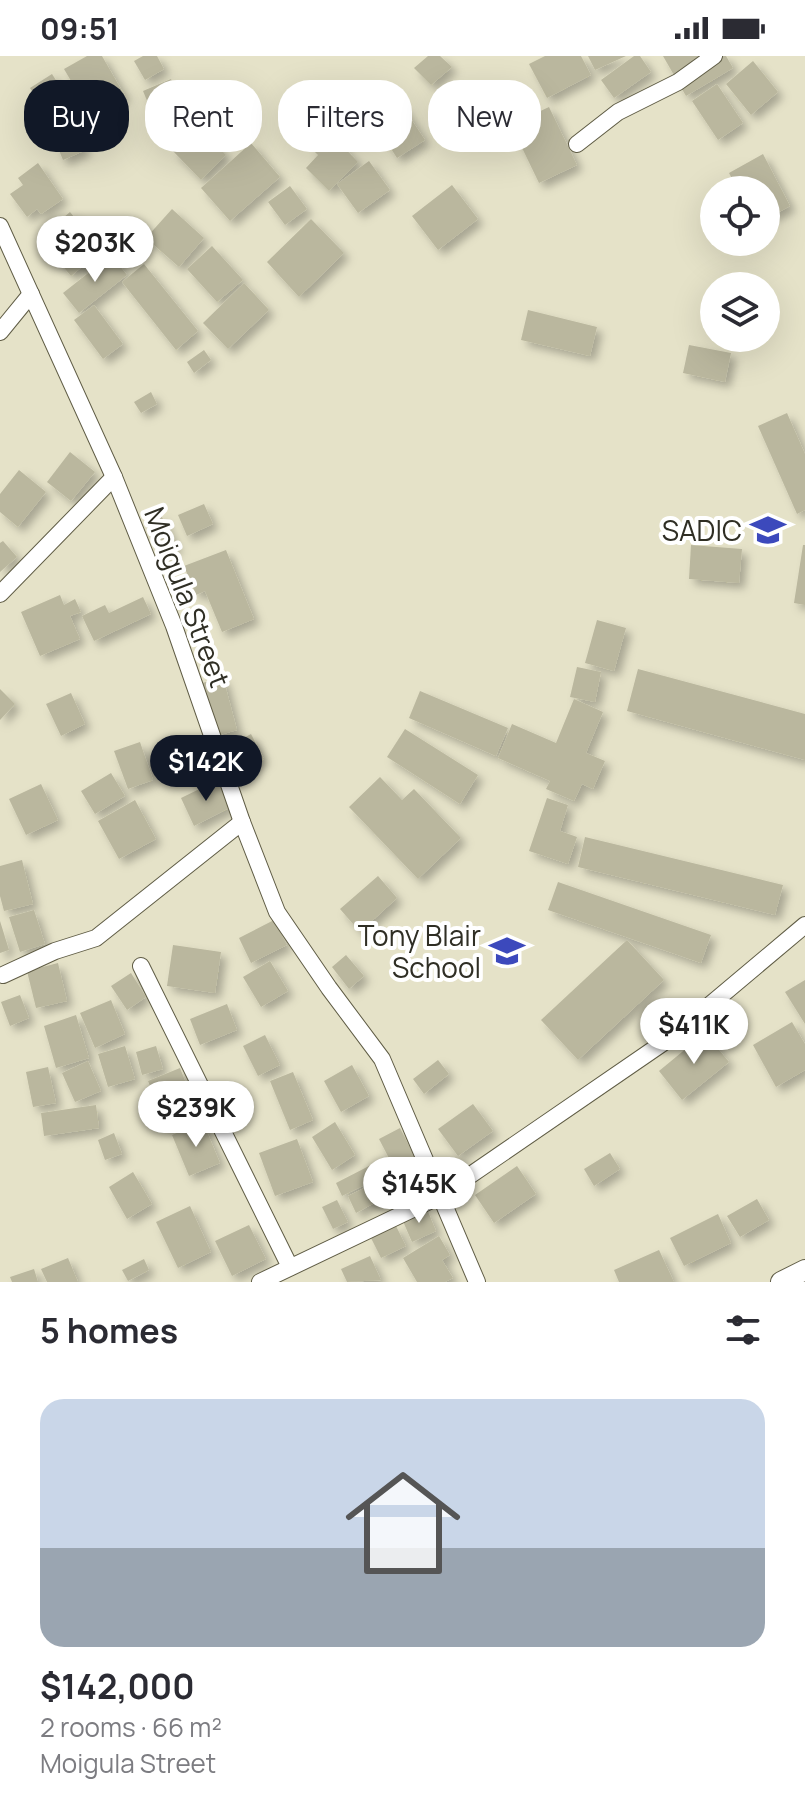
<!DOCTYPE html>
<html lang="en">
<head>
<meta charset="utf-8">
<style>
	:root { --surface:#fff; --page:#f7f7f7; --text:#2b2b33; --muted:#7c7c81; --line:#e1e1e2; --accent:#111827 }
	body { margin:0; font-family:Manrope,sans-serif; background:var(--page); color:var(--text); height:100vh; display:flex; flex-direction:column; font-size:30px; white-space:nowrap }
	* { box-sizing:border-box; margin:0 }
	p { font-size:26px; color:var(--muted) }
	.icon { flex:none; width:44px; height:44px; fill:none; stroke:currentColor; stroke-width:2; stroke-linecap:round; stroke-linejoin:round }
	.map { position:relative; height:1226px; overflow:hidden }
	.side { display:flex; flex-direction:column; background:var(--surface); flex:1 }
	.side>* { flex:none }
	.hud { position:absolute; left:24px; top:24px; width:758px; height:72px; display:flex; gap:16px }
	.fabs { position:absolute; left:700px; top:120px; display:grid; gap:16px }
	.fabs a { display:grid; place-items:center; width:80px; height:80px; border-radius:50%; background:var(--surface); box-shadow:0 8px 32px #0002; font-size:40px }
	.price { position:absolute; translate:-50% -68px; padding:0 18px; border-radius:28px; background:#fff; color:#222; font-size:26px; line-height:52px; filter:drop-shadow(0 2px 4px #0008) }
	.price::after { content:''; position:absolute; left:50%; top:48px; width:24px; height:18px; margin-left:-12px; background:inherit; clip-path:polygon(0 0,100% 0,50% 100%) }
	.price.active { background:var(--accent); color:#fff }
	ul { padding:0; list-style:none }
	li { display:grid; align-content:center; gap:16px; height:424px; padding:0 40px }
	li+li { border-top:2px solid var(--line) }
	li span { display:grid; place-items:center; height:248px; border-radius:24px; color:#555 }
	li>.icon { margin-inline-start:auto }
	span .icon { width:144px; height:144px; fill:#fffc; stroke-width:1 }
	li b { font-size:34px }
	h2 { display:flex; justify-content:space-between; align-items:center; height:96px; padding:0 40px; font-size:34px }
	.chip { padding:0 28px; border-radius:32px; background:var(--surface); box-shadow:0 8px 32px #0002; font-size:28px; line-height:72px }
	.chip.active { background:var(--accent); color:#fff }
	.status { display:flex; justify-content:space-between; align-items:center; height:56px; padding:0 40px; background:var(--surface); direction:ltr }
	.status svg { height:22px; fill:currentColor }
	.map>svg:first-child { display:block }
</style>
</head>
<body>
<div class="status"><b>09:51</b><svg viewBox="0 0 49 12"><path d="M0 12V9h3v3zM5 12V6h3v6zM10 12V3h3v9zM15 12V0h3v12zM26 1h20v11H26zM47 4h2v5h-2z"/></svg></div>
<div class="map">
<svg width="805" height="1226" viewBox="0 0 805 1226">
	<defs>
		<filter id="shadow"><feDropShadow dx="5.5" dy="5.5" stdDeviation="4" flood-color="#0004"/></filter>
	</defs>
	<rect width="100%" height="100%" fill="#e5e2c8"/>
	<!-- building -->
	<g fill="#bab79e" filter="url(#shadow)">
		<path d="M87,0h15l23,40 -34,19 -27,-46z"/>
		<path d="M143,0h14l7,13 -19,11 -11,-19z"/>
		<path d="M428,0h12l12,11 -21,18 -17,-17z"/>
		<path d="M545,0h36l10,19 -44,23 -18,-34z"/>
		<path d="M588,0h38l-31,14z"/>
		<path d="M634,0h6l11,16 -37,26 -13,-18z"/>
		<path d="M663,0h63l7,12 -47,28z"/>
		<path d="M753,5l25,31 -27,23 -25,-31z"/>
		<path d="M52,18l9,14 -22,15 -9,-15z"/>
		<path d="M171,23l18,40 -29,13 -17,-41z"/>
		<path d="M717,28l26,39 -25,17 -26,-39z"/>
		<path d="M401,48l24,36 -28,18 -23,-36z"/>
		<path d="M549,51l28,58 -38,18 -28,-58z"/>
		<path d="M198,70l28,29 -25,25 -28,-29z"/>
		<path d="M329,76l29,30 -29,29 -23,-23 12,-13 -6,-6z"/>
		<path d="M78,77l8,17 -23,10 -7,-17z"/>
		<path d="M251,87l29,34 -50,44 -29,-33z"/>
		<path d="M763,98l27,52 -24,13v-29h-28l-9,-17z"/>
		<path d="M369,105l21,29 -32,23 -21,-29z"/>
		<path d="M38,107l25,36 -22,15 -4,-5 -10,8 -17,-23 13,-9 -5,-7z"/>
		<path d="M452,129l26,34 -40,31 -26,-34z"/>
		<path d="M290,130l17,23 -22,16 -17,-23z"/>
		<path d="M172,153l32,29 -25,29 -33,-29z"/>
		<path d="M70,156l32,38 -31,26 -32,-38z"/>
		<path d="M311,163l33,34 -45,44 -32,-35z"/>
		<path d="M212,190l31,34 -26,22 -30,-33z"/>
		<path d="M111,199l16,20 -48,38 -16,-20z"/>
		<path d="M144,208l54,67 -22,19 -54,-68z"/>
		<path d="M244,227l25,27 -41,39 -25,-26z"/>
		<path d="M94,249l29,39 -20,15 -29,-39z"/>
		<path d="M528,254l69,17 -7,29 -69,-16z"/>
		<path d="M689,289l42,8 -6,29 -42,-9z"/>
		<path d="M204,294l7,10 -17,13 -7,-11z"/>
		<path d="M151,336l6,12 -16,9 -7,-11z"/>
		<path d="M787,357l18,41v56l-8,4 -39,-88z"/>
		<path d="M70,396l25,20 -24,29 -24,-19z"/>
		<path d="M19,414l27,22 -28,35 -18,-15v-18z"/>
		<path d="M204,448l9,20 -26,12 -9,-21z"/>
		<path d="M161,459l16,33 -16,7 -16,-32z"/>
		<path d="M3,485l14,16 -17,15v-29z"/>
		<path d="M691,489l51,4 -3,34 -50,-4z"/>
		<path d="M803,489h2v60l-11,-2z"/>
		<path d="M226,494l28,69 -32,13 -17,-41 -9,4 -12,-29z"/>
		<path d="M60,539l4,10 11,-6 6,13 -11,4 10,23 -40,17 -19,-44z"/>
		<path d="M143,541l8,17 -57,27 -12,-25 23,-11 4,8z"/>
		<path d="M597,564l29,8 -12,43 -29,-8z"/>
		<path d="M577,611l24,5 -6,30 -25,-5z"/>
		<path d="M638,613l167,45v46l-178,-49z"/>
		<path d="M223,621l14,53 -24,7 -14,-53z"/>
		<path d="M0,633l15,15 -15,16z"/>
		<path d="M420,635l88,37 -12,28 -87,-38z"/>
		<path d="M71,637l14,31 -24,12 -15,-32z"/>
		<path d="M574,643l29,13 -17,41 19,8 -12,28 -11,-5 -8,17 -28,-12 4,-8 -52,-23 14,-34 44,19z"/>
		<path d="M405,673l73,46 -18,29 -73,-47z"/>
		<path d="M251,678l13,25 -25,14 -14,-25z"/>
		<path d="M140,686l13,38 -25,9 -14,-38z"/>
		<path d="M111,717l14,23 -30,18 -14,-23z"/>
		<path d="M380,721l22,23 12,-11 47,49 -43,41 -69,-72z"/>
		<path d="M218,724l13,27 -37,19 -13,-28z"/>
		<path d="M41,728l17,36 -32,15 -17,-36z"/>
		<path d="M547,742l21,7 -8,26 17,6 -9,27 -39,-13z"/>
		<path d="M135,744l21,39 -37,20 -21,-38z"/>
		<path d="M585,781l198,48 -8,30 -197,-48z"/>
		<path d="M22,804l11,44 -29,7 -4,-15v-30z"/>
		<path d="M378,820l19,22 -37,34 -20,-23z"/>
		<path d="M558,826l153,53 -10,28 -153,-53z"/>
		<path d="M34,854l11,34 -25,8 -11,-35z"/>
		<path d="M274,864l13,25 -36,18 -12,-25z"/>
		<path d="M0,865l9,29 -9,3z"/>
		<path d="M627,884l37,40 -86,80 -37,-40z"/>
		<path d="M173,889l48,7 -6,41 -48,-7z"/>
		<path d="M346,899l18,21 -15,13 -17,-22z"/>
		<path d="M270,905l18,30 -27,16 -18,-30z"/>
		<path d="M58,907l9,38 -31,7 -9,-37z"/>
		<path d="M131,917l15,24 -19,13 -16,-24z"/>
		<path d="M805,924v44l-20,-32z"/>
		<path d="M20,939l9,23 -19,8 -9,-24z"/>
		<path d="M111,944l14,34 -30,14 -15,-35z"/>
		<path d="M227,948l10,26 -37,15 -10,-26z"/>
		<path d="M76,959l13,43 -33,10 -12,-42z"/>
		<path d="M792,966l13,22v26l-29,17 -23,-42z"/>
		<path d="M705,977l24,29 -47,38 -23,-29z"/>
		<path d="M265,979l15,30 -22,11 -15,-30z"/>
		<path d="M125,990l10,33 -27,8 -10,-33z"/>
		<path d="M156,990l7,23 -21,6 -6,-23z"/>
		<path d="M438,1004l11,14 -25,20 -11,-15z"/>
		<path d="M88,1005l13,30 -26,11 -13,-29z"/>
		<path d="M352,1009l17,31 -28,16 -17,-31z"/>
		<path d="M48,1011l8,36 -23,4 -7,-35z"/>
		<path d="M180,1012l19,48 -31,13 -20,-48z"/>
		<path d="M293,1016l20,48 -23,10 -20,-49z"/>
		<path d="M473,1048l20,27 -35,25 -20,-27z"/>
		<path d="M96,1049l3,23 -55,8 -3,-23z"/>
		<path d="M203,1066l17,41 -31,13 -17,-41z"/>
		<path d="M335,1066l20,33 -23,15 -20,-33z"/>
		<path d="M400,1072l24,47 -21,10 -24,-46z"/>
		<path d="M114,1077l8,21 -17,6 -7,-20z"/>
		<path d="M297,1083l16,43 -38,14 -16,-43z"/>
		<path d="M610,1097l10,16 -26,17 -10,-17z"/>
		<path d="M369,1110l6,14 -33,16 -6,-13z"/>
		<path d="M517,1110l19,28 -42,29 -19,-28z"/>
		<path d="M133,1116l19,32 -25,15 -18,-32z"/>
		<path d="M372,1128l8,16 -24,13 -8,-17z"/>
		<path d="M757,1143l12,21 -29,17 -13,-21z"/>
		<path d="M337,1144l11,22 -15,7 -11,-22z"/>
		<path d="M190,1150l21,46 -33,16 -22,-46z"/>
		<path d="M427,1153l9,22 -24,11 -10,-23z"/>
		<path d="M718,1158l13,29 -47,23 -14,-28z"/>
		<path d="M249,1169l17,34 -34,17 -17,-35z"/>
		<path d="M396,1170l10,20 -25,12 -10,-20z"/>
		<path d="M439,1180l11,19 -8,5 11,18 -8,4h-28l-14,-24z"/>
		<path d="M659,1194l15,32h-55l-5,-12z"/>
		<path d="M370,1200l11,24 -34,2 -6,-13z"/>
		<path d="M68,1202l10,24h-31l-6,-13z"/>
		<path d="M144,1203l5,11 -21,11 -6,-11z"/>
		<path d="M34,1213l4,13h-26l-2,-5z"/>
	</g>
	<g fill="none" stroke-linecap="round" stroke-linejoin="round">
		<!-- minor casing -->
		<g stroke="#5f5c45" stroke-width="18">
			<g id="minor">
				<path d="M577,88l41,-32 60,-30 36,-26"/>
				<path d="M0,170l114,251 60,149 68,196 35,90 52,76 53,71 95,223"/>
				<path d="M0,276l31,-38"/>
				<path d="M0,538l114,-117"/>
				<path d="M141,910l149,301"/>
				<path d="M3,919l52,-24 41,-13 146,-116"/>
				<path d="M260,1226l180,-86 233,-160 132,-111"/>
			</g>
		</g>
		<!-- tertiary casing -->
		<g stroke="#5f5c45" stroke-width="22">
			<path id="tertiary" d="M781,1226l24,-12"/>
		</g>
		<!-- minor -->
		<use href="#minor" stroke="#fff" stroke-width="16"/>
		<!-- tertiary -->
		<use href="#tertiary" stroke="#fff" stroke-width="20"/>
	</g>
	<!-- icons -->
	<defs>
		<g id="university-bare" transform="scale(2.76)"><path d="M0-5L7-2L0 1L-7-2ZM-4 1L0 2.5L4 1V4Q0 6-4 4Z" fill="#3c49bc" stroke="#fff" stroke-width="2.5" paint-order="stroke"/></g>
		<g id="school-bare" transform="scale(2.76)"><path d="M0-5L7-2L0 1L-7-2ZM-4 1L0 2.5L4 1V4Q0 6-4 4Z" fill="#3c49bc" stroke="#fff" stroke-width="2.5" paint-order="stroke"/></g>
	</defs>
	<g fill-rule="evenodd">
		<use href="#university-bare" x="768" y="474"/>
		<use href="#school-bare" x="507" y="895"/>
	</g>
	<g text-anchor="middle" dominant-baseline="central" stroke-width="8" stroke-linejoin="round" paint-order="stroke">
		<!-- poi labels -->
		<g font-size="28" fill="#2f2e24" stroke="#fff" text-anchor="end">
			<text x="742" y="474">SADIC</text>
			<text x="481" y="879">Tony Blair<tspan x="481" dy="32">School</tspan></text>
		</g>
		<!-- street labels -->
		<g font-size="28" fill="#2f2e24" stroke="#fff">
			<text transform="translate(188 541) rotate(69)">Moigula Street</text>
		</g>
	</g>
</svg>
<div class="fabs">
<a><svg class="icon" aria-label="locate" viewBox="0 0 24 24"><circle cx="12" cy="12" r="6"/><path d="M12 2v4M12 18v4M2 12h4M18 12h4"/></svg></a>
<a><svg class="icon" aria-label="layers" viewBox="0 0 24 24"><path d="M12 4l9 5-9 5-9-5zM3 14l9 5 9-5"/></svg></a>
</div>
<b class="price" style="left:95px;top:228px">$203K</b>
<b class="price active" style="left:206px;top:747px">$142K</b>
<b class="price" style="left:694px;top:1010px">$411K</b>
<b class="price" style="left:196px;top:1093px">$239K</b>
<b class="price" style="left:419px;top:1169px">$145K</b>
<div class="hud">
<a class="chip active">Buy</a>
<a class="chip">Rent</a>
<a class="chip">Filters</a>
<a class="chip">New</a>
</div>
</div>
<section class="side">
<h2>5 homes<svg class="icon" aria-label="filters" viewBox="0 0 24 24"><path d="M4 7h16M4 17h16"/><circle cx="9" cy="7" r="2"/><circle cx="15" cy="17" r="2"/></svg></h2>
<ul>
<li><span style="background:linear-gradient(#c9d6e8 60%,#9aa5b1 0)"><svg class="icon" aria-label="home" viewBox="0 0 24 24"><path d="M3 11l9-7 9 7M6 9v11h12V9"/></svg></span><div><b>$142,000</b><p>2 rooms · 66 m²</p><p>Moigula Street</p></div></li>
</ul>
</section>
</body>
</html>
